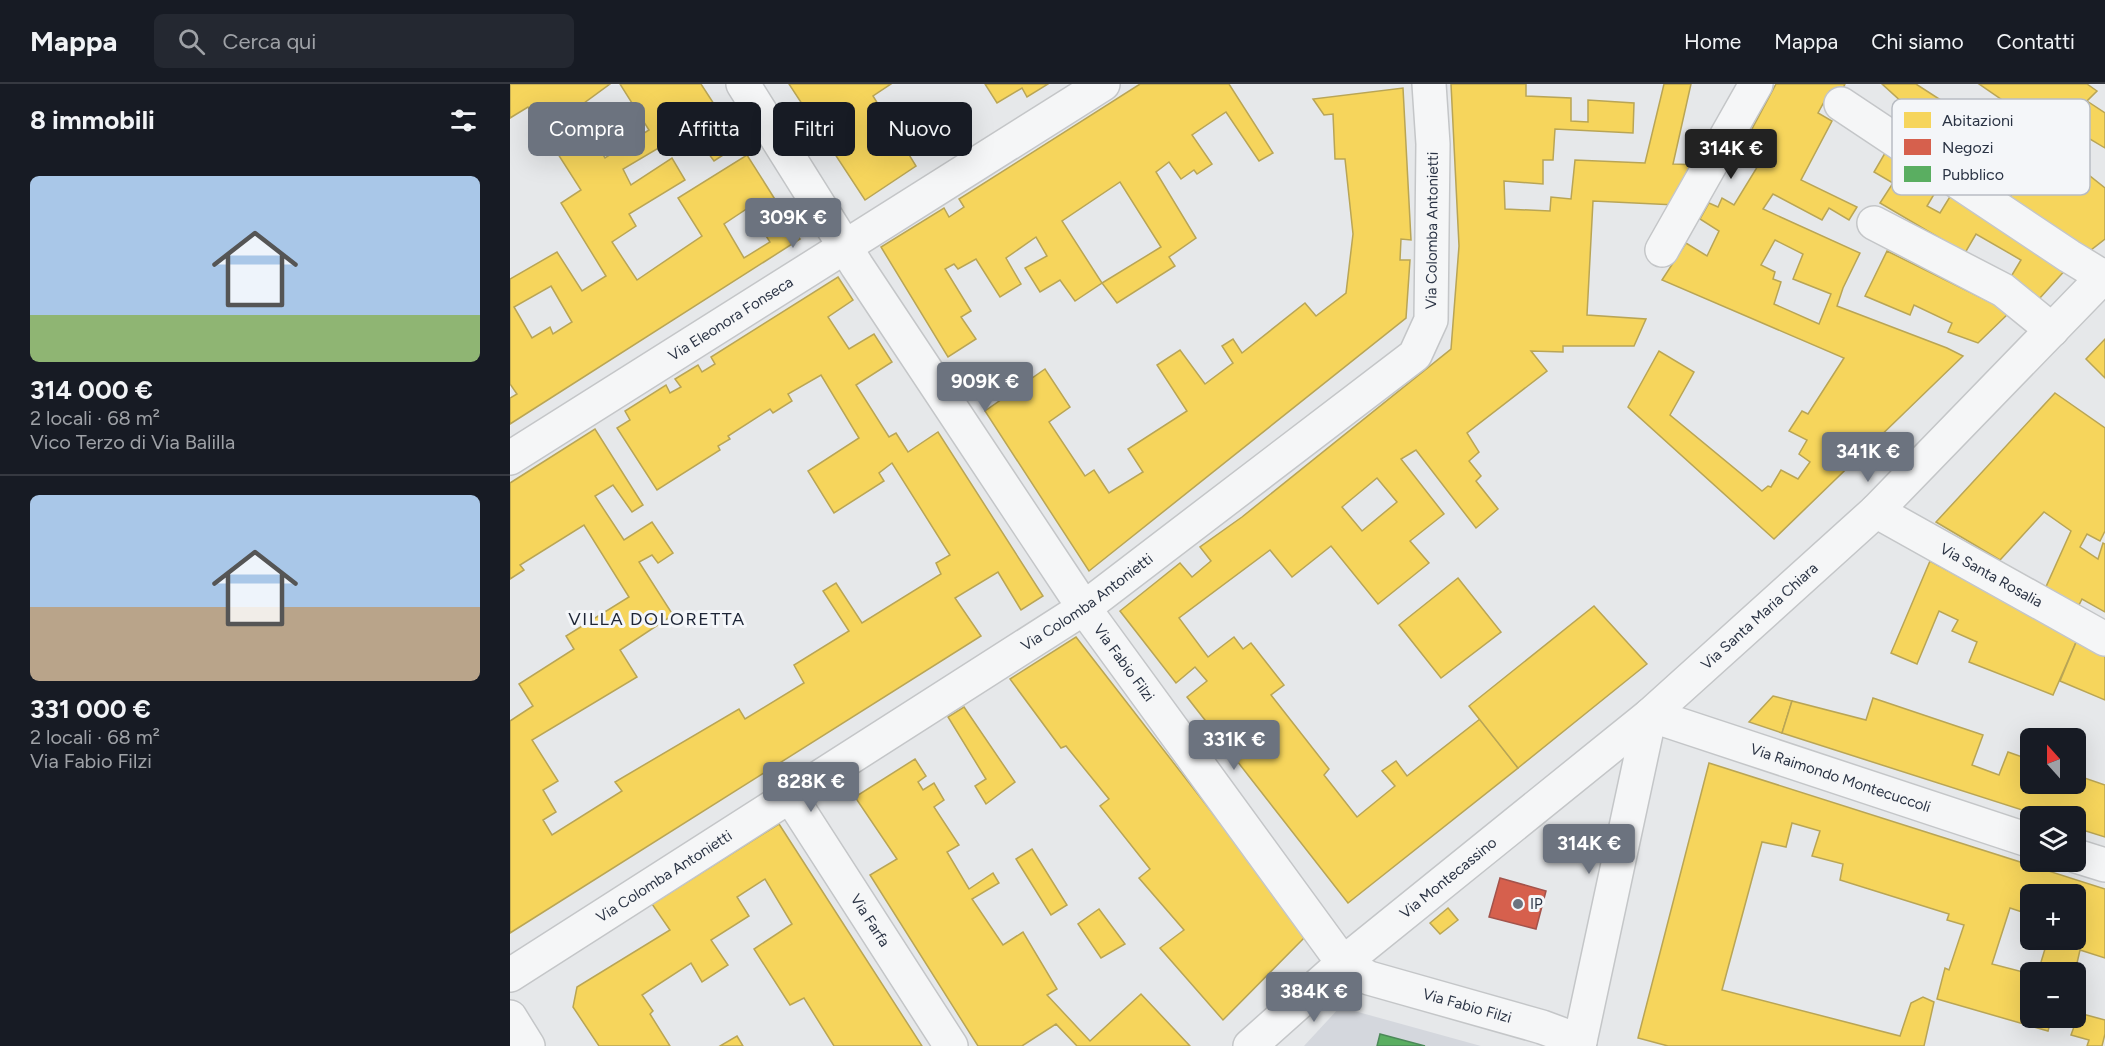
<!DOCTYPE html>
<html lang="it">
<head>
<meta charset="utf-8">
<style>
	:root { --surface:#171b24; --page:#242831; --text:#f1f3f6; --muted:#9ea1a6; --line:#363941; --accent:#6c737f }
	body { margin:0; font-family:Figtree,sans-serif; background:var(--page); color:var(--text); height:100vh; display:flex; flex-direction:column; font-size:22px; white-space:nowrap }
	* { box-sizing:border-box; margin:0 }
	p { font-size:20px; color:var(--muted) }
	.icon { flex:none; width:33px; height:33px; fill:none; stroke:currentColor; stroke-width:2; stroke-linecap:round; stroke-linejoin:round }
	.map { position:relative; flex:1; overflow:hidden }
	.drawer { display:flex; flex-direction:column; background:var(--surface); width:510px }
	.drawer>* { flex:none }
	.top-card { position:absolute; left:18px; top:18px; width:570px; height:54px; display:flex; gap:12px }
	.needle { width:39px; rotate:339deg }
	.buttons { position:absolute; left:1510px; top:644px; display:grid; gap:12px }
	.buttons a { display:grid; place-items:center; width:66px; height:66px; border-radius:9px; background:var(--surface); box-shadow:0 6px 24px #0002; font-size:30px }
	.price { position:absolute; translate:-50% -51px; padding:0 14px; border-radius:6px; background:var(--accent); color:#fff; font-size:20px; line-height:39px; filter:drop-shadow(0 2px 3px #0008) }
	.price::after { content:''; position:absolute; left:50%; top:36px; width:18px; height:14px; margin-left:-9px; background:inherit; clip-path:polygon(0 0,100% 0,50% 100%) }
	.price.active { background:#222; color:#fff }
	ul { padding:0; list-style:none }
	li { display:grid; align-content:center; gap:12px; height:318px; padding:0 30px }
	li+li { border-top:2px solid var(--line) }
	li span { display:grid; place-items:center; height:186px; border-radius:9px; color:#555 }
	li>.icon { margin-inline-start:auto }
	span .icon { width:108px; height:108px; fill:#fffc; stroke-width:1 }
	li b { font-size:26px }
	h2 { display:flex; justify-content:space-between; align-items:center; height:72px; padding:0 30px; font-size:26px }
	.chip { padding:0 21px; border-radius:9px; background:var(--surface); box-shadow:0 6px 24px #0002; font-size:21px; line-height:54px }
	.chip.active { background:var(--accent); color:#fff }
	header { display:flex; align-items:center; gap:36px; box-sizing:border-box; height:84px; padding:0 30px; background:var(--surface); border-bottom:2px solid var(--line) }
	header strong { font-size:28px }
	nav { display:flex; gap:33px; margin-inline-start:auto; font-size:21px }
	.search { width:420px; height:54px; background:var(--page); display:flex; align-items:center; gap:15px; box-sizing:border-box; padding:0 21px; border-radius:9px; color:var(--muted); font-size:22px }
	main { display:flex; flex:1; min-height:0 }
	.map>svg:first-child { display:block }
</style>
</head>
<body>
<header>
<strong>Mappa</strong>
<div class="search"><svg class="icon" aria-label="search" viewBox="0 0 24 24"><circle cx="10" cy="10" r="6"/><path d="M15 15l6 6"/></svg>Cerca qui</div>
<nav><a>Home</a><a>Mappa</a><a>Chi siamo</a><a>Contatti</a></nav>
</header>
<main>
<section class="drawer">
<h2>8 immobili<svg class="icon" aria-label="filters" viewBox="0 0 24 24"><path d="M4 7h16M4 17h16"/><circle cx="9" cy="7" r="2"/><circle cx="15" cy="17" r="2"/></svg></h2>
<ul>
<li><span style="background:linear-gradient(#a9c7e8 75%,#8fb573 0)"><svg class="icon" aria-label="home" viewBox="0 0 24 24"><path d="M3 11l9-7 9 7M6 9v11h12V9"/></svg></span><div><b>314 000 €</b><p>2 locali · 68 m²</p><p>Vico Terzo di Via Balilla</p></div></li>
<li><span style="background:linear-gradient(#a9c7e8 60%,#b9a48a 0)"><svg class="icon" aria-label="home" viewBox="0 0 24 24"><path d="M3 11l9-7 9 7M6 9v11h12V9"/></svg></span><div><b>331 000 €</b><p>2 locali · 68 m²</p><p>Via Fabio Filzi</p></div></li>
</ul>
</section>
<div class="map">
<svg width="1595" height="962" viewBox="0 0 1595 962">
	<rect width="100%" height="100%" fill="#e6e8ea"/>
	<!-- built -->
	<path fill="#d4d7dd" d="M830,923l141,39h-177z"/>
	<!-- homes -->
	<g fill="#f6d55c" stroke="#b9a555" stroke-width="1.5" fill-rule="evenodd">
		<path d="M0,0h100l-34,25 29,49 44,-28 -29,-46h81l39,60 -26,17 -17,-23 -18,13 -7,-11 -49,29 8,16 41,-27 13,22 -56,34 7,12 -24,16 25,38 65,-44 -24,-38 69,-43 53,84 -290,185v-26l7,-4 -7,-10v-105l47,-27 25,39 24,-15 -45,-73 20,-13 -53,-83 -18,11zM238,124l22,34 -26,16 -20,-34zM41,202l21,36 -19,12 -3,-7 -18,11 -18,-31z"/>
		<path d="M279,0h102l-18,12 43,70 -51,34z"/>
		<path d="M475,0h63l-21,13 -5,-9 -25,15z"/>
		<path d="M630,0h89l44,69 -14,8 -33,-49 -34,23 20,29 -15,10 -3,-4 -13,9 -12,-17 -13,10 40,66 -27,19 6,9 -58,37 -15,-20 59,-36 -41,-65 -58,39 40,62 -27,18 -15,-21 -20,12 -15,-24 22,-12 -11,-19 -30,21 15,26 -21,13 -24,-38 -18,10 -4,-5 -9,5 26,42 -10,6 15,22 -28,18 -67,-110 63,-39 5,9 15,-10 -5,-8z"/>
		<path d="M941,0h75v12l45,2v23l17,1v-22l46,3 -1,30 -78,-4 -2,31h-10v24l-39,-3 1,28 45,2 1,-14 20,2 4,-39 70,3 19,-79h27l-18,80 27,1 -24,40 -83,-4 -6,114 59,4 -12,27h-71v6l-32,-1 16,20 -80,62 12,19 -10,9 12,15 -5,5 22,28 -22,19 -60,-78 -15,9 43,55 -34,27 19,22 -51,41 -47,-58 -39,31 -22,-27 -91,68 29,39 26,-20 9,12 8,-6 33,42 -13,10 58,74 -5,6 33,42 38,-31 -13,-15 14,-10 11,15 73,-57 38,49 -170,135 -161,-206 20,-16 -12,-14 -19,16 -56,-72 60,-48 12,14 19,-16 -11,-14 42,-30 209,-168 8,-103zM867,394l20,24 -35,29 -20,-24z"/>
		<path d="M1266,0h69l-5,11 -10,-4 -12,22 14,8 -31,59 56,27 -8,13 -20,-12 -7,12 -49,-26 -10,15 97,44 -17,35 -6,18 110,42 16,8 -189,183 -146,-132 31,-56 35,21 -24,43 92,76 6,-5 3,1 10,-17 17,9 12,-17 -11,-8 8,-14 -18,-9 13,-20 6,3 36,-56 -182,-78 24,-37 21,13 12,-25 -19,-12 9,-16 9,4 4,-9 12,7 30,-49 -20,-12zM1265,156l28,14 -10,25 38,15 -12,30 -45,-20 7,-22 -8,-3 2,-7 -14,-7z"/>
		<path d="M1372,0h34l113,73 24,-22 -74,-51h108l10,7 -10,10 18,12v35l-20,-12 -15,24 35,28v51l-18,14 -80,-50 10,-18 -38,-23 4,-6 -19,-11 -15,23 -47,-31 14,-22z"/>
		<path d="M893,4l8,152 -10,-1 -1,21h10l-4,58 -317,253 -104,-160 60,-42 25,38 -21,15 36,54 9,-6 15,23 34,-21 -15,-23 59,-38 -30,-46 23,-15 25,34 28,-21 -11,-17 11,-7 9,14 63,-50 11,13 30,-23 7,-59 -8,-75h-10l-2,-45 -9,1 -11,-16z"/>
		<path d="M1375,69l54,33 -12,20 13,7 11,-18 118,71 -30,33 -30,-19 12,-20 -45,-26 -11,19 -85,-50 13,-20 -19,-11z"/>
		<path d="M1377,167l123,61 -32,31 -30,-11 4,-9 -38,-18 -4,10 -45,-19z"/>
		<path d="M328,193l15,23 -25,17 21,32 25,-15 18,28 -36,23 33,52 7,-4 12,19 30,-20 105,164 -22,14 -23,-38 -43,26 26,38 -471,297v-212l23,-15 -14,-22 55,-35 -8,-13 63,-39 -45,-72 -64,40 4,5 -14,9v-96l85,-54 48,76 -11,7 -19,-27 -18,11 29,44 28,-18 21,31 -15,10 -6,-8 -13,7 34,53 -53,35 17,27 -105,63 26,41 -15,9 13,22 -13,8 9,15 70,-44 -7,-9 124,-73 6,10 59,-36 -10,-18 55,-34 -26,-40 13,-8 26,40 79,-49 -5,-11 14,-8 -58,-92 -13,10 5,8 -50,32 -26,-42 51,-33 -38,-63 -33,19 4,7 -19,12 -3,-4 -42,27 2,3 -12,7 2,4 -63,40 -40,-62 13,-8 -5,-9 41,-26 4,8 11,-6 -6,-8 23,-14 4,7 13,-8 -4,-7z"/>
		<path d="M1595,255v39l-19,-19z"/>
		<path d="M1545,309l50,35v103l-5,10 -13,-7 -7,13 18,12 5,-16 2,1v68l-23,-13 -3,6 -34,-16 26,-58 -27,-19 -44,48 -64,-38z"/>
		<path d="M1420,477l147,79 -24,55 -84,-33 8,-20 -25,-11 6,-11 -19,-9 -22,53 -26,-11z"/>
		<path d="M948,494l43,54 -60,46 -42,-53z"/>
		<path d="M1084,522l53,58 -129,104 -49,-62z"/>
		<path d="M566,553l231,298 -84,85 -63,-72 24,-18 -45,-52 11,-9 -50,-63 9,-7 -43,-53 -5,2 -51,-69z"/>
		<path d="M1567,556l28,15v45l-45,-19z"/>
		<path d="M1263,612l19,5 -10,32 -33,-11z"/>
		<path d="M1363,614l110,37 -11,30 27,10 9,-23 23,8v23h45v-8l29,10v52l-29,-9v-12h-35l-259,-83 10,-32 74,19z"/>
		<path d="M454,623l51,75 -29,22 -11,-18 11,-7 -38,-62z"/>
		<path d="M405,675l11,17 -8,6 5,8 11,-7 10,17 -10,7 25,38 -12,7 22,37 24,-16 6,10 -27,16 31,46 20,-13 34,57 -10,6 43,46 51,-47 49,52h-113l-21,-22 -34,22h-44l-108,-171 27,-16 -42,-62z"/>
		<path d="M1199,679l396,126v69l-25,-8 -5,22h-37l10,-33h28v-45h-45v21l-21,-7 -18,56 39,10v43h21l-4,14 -111,-32 8,-31 4,2 15,-45 -17,-5 2,-6 -109,-34 3,-16 -31,-8 8,-25 -28,-8 -6,24 -24,-5 -40,148 178,46 11,-33 12,-6 11,5 -10,44h-256l-30,-8z"/>
		<path d="M269,740l143,222h-88l-30,-48 -14,7 -36,-56 38,-25 -27,-45 -28,18 12,19 -38,24 17,25 -26,17 -11,-19 -49,32 11,16 -3,3 20,32h-71l-26,-39 4,-20 93,-57 -18,-26z"/>
		<path d="M522,765l35,56 -16,10 -35,-56z"/>
		<path d="M938,824l10,12 -18,14 -10,-11z"/>
		<path d="M589,825l26,35 -24,14 -23,-34z"/>
		<path d="M1569,929l26,7v14l-3,12h-15l2,-6 -18,-5z"/>
		<path d="M227,952l6,10h-23z"/>
	</g>
	<!-- shops -->
	<path fill="#d6604d" stroke="#a3534b" stroke-width="1.5" d="M990,794l46,13 -10,38 -47,-12z"/>
	<!-- public -->
	<path fill="#5aae61" stroke="#4c8959" stroke-width="1.5" d="M870,950l45,12h-48z"/>
	<g fill="none" stroke-linecap="round" stroke-linejoin="round">
		<!-- pedestrian casing -->
		<g stroke="#c4c6c8" stroke-width="36">
			<g id="pedestrian">
				<path id="s1" d="M833,879l26,15 173,49 38,14"/>
			</g>
		</g>
		<!-- minor casing -->
		<g stroke="#c4c6c8" stroke-width="36">
			<g id="minor">
				<path id="s2" d="M233,0l114,182 227,342 259,355"/>
				<path d="M1331,20l228,152 36,22"/>
				<path d="M1364,139l129,67 49,40"/>
				<path d="M1152,166l94,-166"/>
				<path id="s3" d="M0,374l593,-374"/>
				<path id="s4" d="M1366,427l229,128"/>
				<path id="s5" d="M280,712l161,250"/>
				<path d="M1566,772l29,9"/>
				<path id="s6" d="M0,891l574,-367 331,-253 16,-35 2,-176 -4,-60"/>
				<path d="M0,933l18,29"/>
				<path id="s7" d="M740,962l93,-83 307,-248 381,126"/>
			</g>
		</g>
		<!-- tertiary casing -->
		<g stroke="#c4c6c8" stroke-width="36">
			<g id="tertiary">
				<path id="s8" d="M1069,962l71,-331 226,-204 229,-236"/>
			</g>
		</g>
		<!-- pedestrian -->
		<use href="#pedestrian" stroke="#f5f6f7" stroke-width="33"/>
		<!-- minor -->
		<use href="#minor" stroke="#f5f6f7" stroke-width="33"/>
		<!-- tertiary -->
		<use href="#tertiary" stroke="#f5f6f7" stroke-width="33"/>
	</g>
	<!-- markers -->
	<circle fill="#6c737f" stroke="#f4f6f9" stroke-width="2" cx="1008" cy="820" r="6"/>
	<g text-anchor="middle" dominant-baseline="central" stroke-width="6" stroke-linejoin="round" paint-order="stroke">
		<!-- street labels -->
		<g font-size="15" fill="#2b3445" stroke="#f4f6f9">
			<text stroke="none"><textPath href="#s6" startOffset="1226">Via Colomba Antonietti</textPath></text>
			<text stroke="none"><textPath href="#s3" startOffset="261">Via Eleonora Fonseca</textPath></text>
			<text stroke="none"><textPath href="#s4" startOffset="132">Via Santa Rosalia</textPath></text>
			<text stroke="none"><textPath href="#s6" startOffset="687">Via Colomba Antonietti</textPath></text>
			<text stroke="none"><textPath href="#s8" startOffset="486">Via Santa Maria Chiara</textPath></text>
			<text stroke="none"><textPath href="#s2" startOffset="693">Via Fabio Filzi</textPath></text>
			<text stroke="none"><textPath href="#s7" startOffset="720">Via Raimondo Montecuccoli</textPath></text>
			<text stroke="none"><textPath href="#s6" startOffset="183">Via Colomba Antonietti</textPath></text>
			<text stroke="none"><textPath href="#s7" startOffset="260">Via Montecassino</textPath></text>
			<text stroke="none"><textPath href="#s5" startOffset="148">Via Farfa</textPath></text>
			<text stroke="none"><textPath href="#s1" startOffset="132">Via Fabio Filzi</textPath></text>
		</g>
		<!-- poi labels -->
		<g font-size="15" fill="#2b3445" stroke="#f4f6f9" text-anchor="start">
			<text x="1020" y="820">IP</text>
		</g>
		<!-- quarter labels -->
		<g font-size="18" letter-spacing="1.5" fill="#1d2536" stroke="#f4f6f9">
			<text x="147" y="535">VILLA DOLORETTA</text>
		</g>
	</g>
	<!-- legend -->
	<rect x="1382" y="15" width="198" height="96" rx="9" fill="#f4f6f9" stroke="#b8bcc3" stroke-width="1.5"/>
	<rect x="1394" y="28" width="27" height="16" fill="#f6d55c"/>
	<rect x="1394" y="55" width="27" height="16" fill="#d6604d"/>
	<rect x="1394" y="82" width="27" height="16" fill="#5aae61"/>
	<g font-size="16" fill="#2b3445">
		<text x="1432" y="42">Abitazioni</text>
		<text x="1432" y="69">Negozi</text>
		<text x="1432" y="96">Pubblico</text>
	</g>
</svg>
<div class="buttons">
<a><svg class="needle" viewBox="-14 -14 28 28"><path d="M0-13l5 13h-10z" fill="#e53935"/><path d="M0 13l5-13h-10z" fill="#9ea1a6"/></svg></a>
<a><svg class="icon" aria-label="layers" viewBox="0 0 24 24"><path d="M12 4l9 5-9 5-9-5zM3 14l9 5 9-5"/></svg></a>
<a>+</a>
<a>−</a>
</div>
<b class="price active" style="left:1221px;top:96px">314K €</b>
<b class="price" style="left:283px;top:165px">309K €</b>
<b class="price" style="left:475px;top:329px">909K €</b>
<b class="price" style="left:1358px;top:399px">341K €</b>
<b class="price" style="left:724px;top:687px">331K €</b>
<b class="price" style="left:301px;top:729px">828K €</b>
<b class="price" style="left:1079px;top:791px">314K €</b>
<b class="price" style="left:804px;top:939px">384K €</b>
<div class="top-card">
<a class="chip active">Compra</a>
<a class="chip">Affitta</a>
<a class="chip">Filtri</a>
<a class="chip">Nuovo</a>
</div>
</div>
</main>
</body>
</html>
